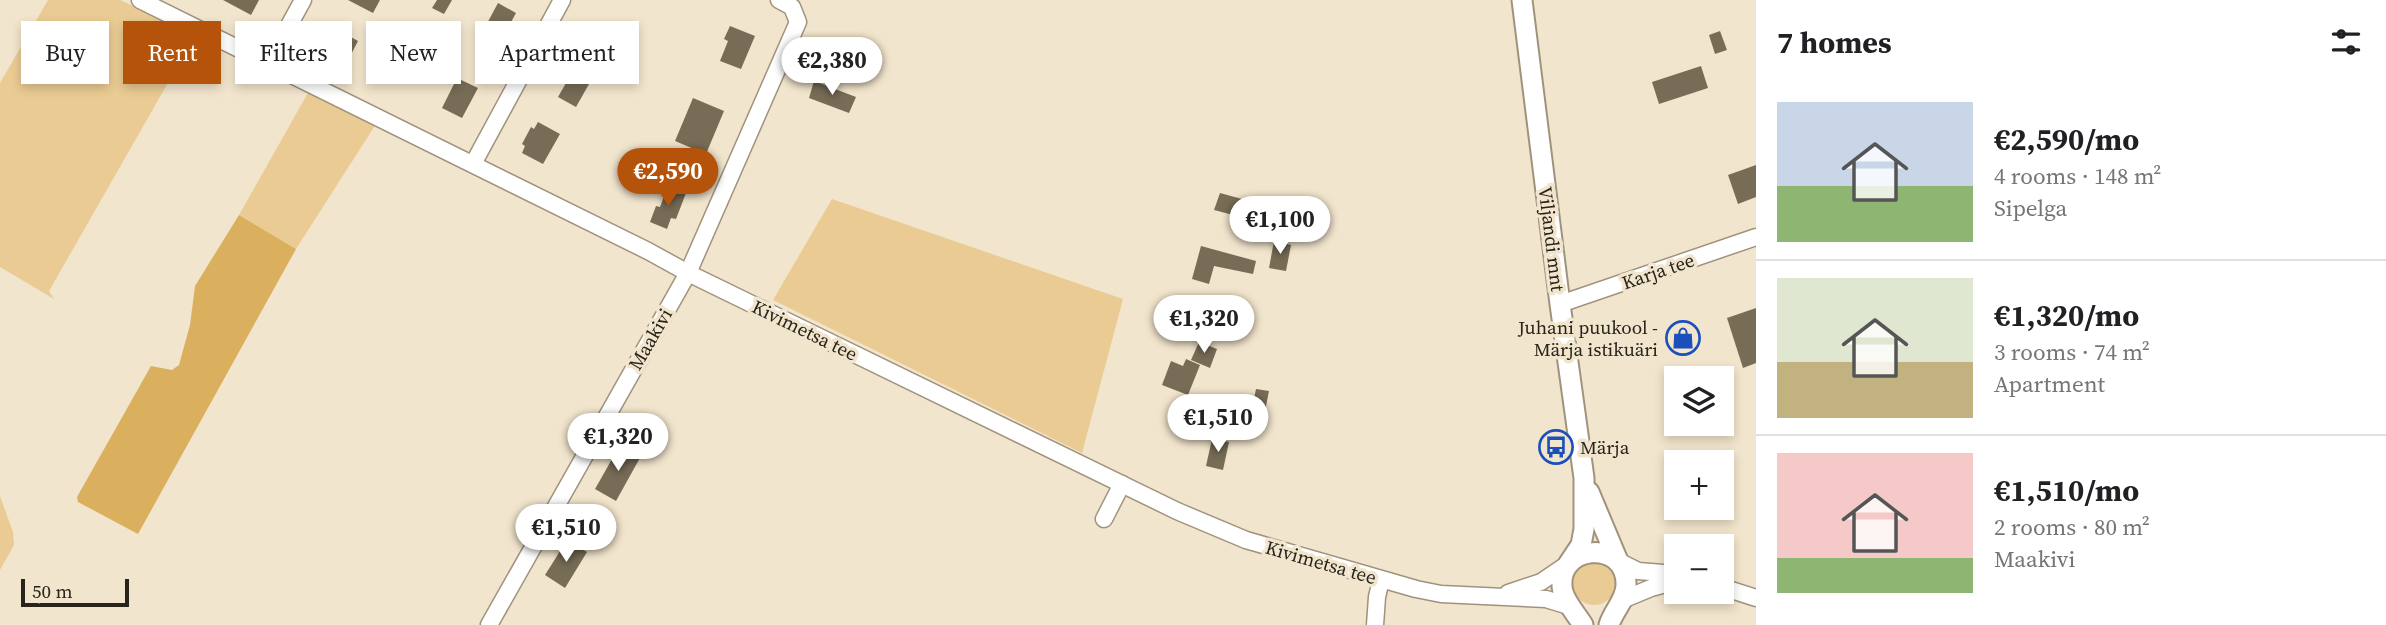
<!DOCTYPE html>
<html lang="en">
<head>
<meta charset="utf-8">
<style>
	:root { --surface:#fff; --page:#f6f6f6; --text:#202124; --muted:#757577; --line:#e0e0e0; --accent:#b45309 }
	body { margin:0; font-family:"Source Serif 4",serif; background:var(--page); color:var(--text); height:100vh; display:flex; flex-direction:column; font-size:26px; white-space:nowrap }
	* { box-sizing:border-box; margin:0 }
	p { font-size:23px; color:var(--muted) }
	.icon { flex:none; width:38px; height:38px; fill:none; stroke:currentColor; stroke-width:2; stroke-linecap:round; stroke-linejoin:round }
	.map { position:relative; flex:1; overflow:hidden }
	.panel { display:flex; flex-direction:column; background:var(--surface); width:630px }
	.panel>* { flex:none }
	.top-card { position:absolute; left:21px; top:21px; width:665px; height:63px; display:flex; gap:14px }
	.controls { position:absolute; left:1664px; top:366px; display:grid; gap:14px }
	.controls a { display:grid; place-items:center; width:70px; height:70px; border-radius:0px; background:var(--surface); box-shadow:0 4px 10px #0003; font-size:35px }
	.scale { position:absolute; left:21px; bottom:18px; width:108px; box-sizing:border-box; padding-left:7px; border:4px solid #28241b; border-top:0; font-size:19px; line-height:24px; white-space:nowrap; color:#28241b; -webkit-text-stroke:5px #f2e5cd; paint-order:stroke }
	.price { position:absolute; translate:-50% -60px; padding:0 16px; border-radius:24px; background:#fff; color:#222; font-size:23px; line-height:46px; filter:drop-shadow(0 2px 4px #0008) }
	.price::after { content:''; position:absolute; left:50%; top:42px; width:21px; height:16px; margin-left:-10px; background:inherit; clip-path:polygon(0 0,100% 0,50% 100%) }
	.price.active { background:var(--accent); color:#fff }
	ul { padding:0; list-style:none }
	li { display:flex; align-items:center; gap:21px; height:175px; padding:0 21px }
	li+li { border-top:2px solid var(--line) }
	li span { display:grid; place-items:center; flex:none; width:196px; height:140px; border-radius:0px; color:#555 }
	li>.icon { margin-inline-start:auto }
	span .icon { width:84px; height:84px; fill:#fffc; stroke-width:1 }
	li b { font-size:30px }
	h2 { display:flex; justify-content:space-between; align-items:center; height:84px; padding:0 21px; font-size:30px }
	.tag { padding:0 24px; border-radius:0px; background:var(--surface); box-shadow:0 4px 10px #0003; font-size:24px; line-height:63px }
	.tag.active { background:var(--accent); color:#fff }
	main { display:flex; flex:1; min-height:0 }
	.map>svg:first-child { display:block }
</style>
</head>
<body>
<main>
<div class="map">
<svg width="1756" height="625" viewBox="0 0 1756 625">
	<rect width="100%" height="100%" fill="#f2e5cd"/>
	<!-- green -->
	<g fill="#eacb93">
		<path d="M48,0h72l62,28 7,18 -140,245 5,8 -54,-32v-184z"/>
		<path d="M309,91l67,33 -80,125 -57,-34z"/>
		<path d="M832,199l291,100 -41,154 -309,-153z"/>
		<path d="M0,496l13,36 1,13 -14,25z"/>
		<circle cx="1594" cy="583" r="22"/>
	</g>
	<!-- forest -->
	<path fill="#daaf5d" d="M239,215l57,34 -158,285 -60,-32 -1,-5 74,-131 21,4 7,-5 3,-11 8,-29 5,-39z"/>
	<!-- building -->
	<g fill="#776c56">
		<path d="M223,0h36l-8,15z"/>
		<path d="M348,0h32l-7,13z"/>
		<path d="M437,0h15l-8,14 -12,-6z"/>
		<path d="M498,3l18,10 -6,11 3,1 -9,17 -3,-2 -6,12 -18,-10z"/>
		<path d="M730,26l25,10 -14,33 -21,-8 8,-20 -4,-2z"/>
		<path d="M333,27l25,14 -13,25 -20,-11 2,-4 -5,-3z"/>
		<path d="M1720,31l7,19 -12,4 -6,-19z"/>
		<path d="M1701,66l7,22 -49,16 -7,-22z"/>
		<path d="M575,67l18,10 -17,30 -18,-10z"/>
		<path d="M457,78l21,10 -16,30 -20,-10z"/>
		<path d="M814,81l42,16 -7,16 -40,-15z"/>
		<path d="M693,98l31,13 -18,43 -31,-13z"/>
		<path d="M538,122l22,12 -17,30 -21,-11 3,-7 -3,-2 9,-17 3,2z"/>
		<path d="M1756,165v32l-18,7 -10,-29z"/>
		<path d="M668,186l18,7 -10,26 -5,-1 -4,11 -17,-7 6,-16 4,1z"/>
		<path d="M1220,193l55,15 -4,17 -57,-15z"/>
		<path d="M1274,241l17,4 -5,26 -17,-3z"/>
		<path d="M1201,246l55,15 -3,13 -39,-8 -5,18 -17,-5z"/>
		<path d="M1756,308v55l-13,5 -16,-50z"/>
		<path d="M1199,342l18,7 -7,19 -19,-8z"/>
		<path d="M1186,359l14,6 -12,30 -26,-10 9,-24 12,5z"/>
		<path d="M1256,389l13,2 -4,20 -13,-3z"/>
		<path d="M1212,439l17,3 -6,28 -17,-4z"/>
		<path d="M620,445l21,11 -25,45 -21,-12z"/>
		<path d="M567,540l20,12 -22,36 -20,-13z"/>
	</g>
	<g fill="none" stroke-linecap="round" stroke-linejoin="round">
		<!-- minor casing -->
		<g stroke="#a0937d" stroke-width="19">
			<g id="minor">
				<path d="M140,0l508,251 40,22 489,238 69,29 170,49 25,5 105,5 26,8"/>
				<path d="M269,62l34,-62"/>
				<path d="M473,164l89,-164"/>
				<path d="M1560,304l196,-67"/>
				<path d="M1104,519l18,-35"/>
				<path d="M1618,561l20,10 38,3"/>
				<path d="M1722,587l34,11"/>
				<path d="M1508,593l33,-11 28,-19"/>
				<path d="M1622,600l29,-12 25,-7"/>
				<path d="M489,625l199,-352 110,-251 -6,-15 -13,-7"/>
				<path d="M1375,625l2,-28 4,-17"/>
			</g>
		</g>
		<!-- major casing -->
		<g stroke="#a0937d" stroke-width="23">
			<g id="major">
				<path d="M1522,0l38,304 24,174v51l-3,16 -12,18"/>
				<path d="M1589,492l29,69"/>
				<path d="M1583,625c-6,-10 -17,-22 -20,-33 -11,-47 64,-55 63,-7 0,15 -13,26 -17,40"/>
			</g>
		</g>
		<!-- minor -->
		<use href="#minor" stroke="#fff" stroke-width="16"/>
		<!-- major -->
		<use href="#major" stroke="#fff" stroke-width="19"/>
	</g>
	<!-- icons -->
	<defs>
		<g id="shop-ring" transform="scale(1.75)"><circle r="9.5" fill="#f2e5cd" stroke="#1a4fbc" stroke-width="1.5"/><path d="M-5-2.5h2.3a2.7 3.5 0 0 1 5.4 0H5L5.5 6h-11ZM-1.5-2.5h3a1.5 2.3 0 0 0-3 0Z" fill="#1a4fbc"/></g>
		<g id="bus-ring" transform="scale(1.75)"><circle r="9.5" fill="#f2e5cd" stroke="#1a4fbc" stroke-width="1.5"/><path d="M-5-6H5V4H4V6H2V4H-2V6H-4V4H-5ZM-3.5-4V0h7V-4ZM-3.5 1.2v1.5H-2V1.2ZM2 1.2v1.5H3.5V1.2Z" fill="#1a4fbc"/></g>
	</defs>
	<g fill-rule="evenodd">
		<use href="#shop-ring" x="1683" y="338"/>
		<use href="#bus-ring" x="1556" y="447"/>
	</g>
	<g text-anchor="middle" dominant-baseline="central" stroke-width="7" stroke-linejoin="round" paint-order="stroke">
		<!-- street labels -->
		<g font-size="19" fill="#28241b" stroke="#f2e5cd">
			<text transform="translate(1552 239) rotate(83)">Viljandi mnt</text>
			<text transform="translate(1658 271) rotate(-19)">Karja tee</text>
			<text transform="translate(805 330) rotate(26)">Kivimetsa tee</text>
			<text transform="translate(650 339) rotate(-60)">Maakivi</text>
			<text transform="translate(1321 562) rotate(16)">Kivimetsa tee</text>
		</g>
		<!-- poi labels -->
		<g font-size="19" fill="#28241b" stroke="#f2e5cd" text-anchor="end">
			<text x="1658" y="327">Juhani puukool -<tspan x="1658" dy="22">Märja istikuäri</tspan></text>
			<text x="1580" y="447" text-anchor="start">Märja</text>
		</g>
	</g>
</svg>
<div class="controls">
<a><svg class="icon" aria-label="layers" viewBox="0 0 24 24"><path d="M12 4l9 5-9 5-9-5zM3 14l9 5 9-5"/></svg></a>
<a>+</a>
<a>−</a>
</div>
<div class="scale">50 m</div>
<b class="price" style="left:832px;top:97px">€2,380</b>
<b class="price active" style="left:668px;top:208px">€2,590</b>
<b class="price" style="left:1280px;top:256px">€1,100</b>
<b class="price" style="left:1204px;top:355px">€1,320</b>
<b class="price" style="left:1218px;top:454px">€1,510</b>
<b class="price" style="left:618px;top:473px">€1,320</b>
<b class="price" style="left:566px;top:564px">€1,510</b>
<div class="top-card">
<a class="tag">Buy</a>
<a class="tag active">Rent</a>
<a class="tag">Filters</a>
<a class="tag">New</a>
<a class="tag">Apartment</a>
</div>
</div>
<section class="panel">
<h2>7 homes<svg class="icon" aria-label="filters" viewBox="0 0 24 24"><path d="M4 7h16M4 17h16"/><circle cx="9" cy="7" r="2"/><circle cx="15" cy="17" r="2"/></svg></h2>
<ul>
<li><span style="background:linear-gradient(#c9d6e8 60%,#8fb573 0)"><svg class="icon" aria-label="home" viewBox="0 0 24 24"><path d="M3 11l9-7 9 7M6 9v11h12V9"/></svg></span><div><b>€2,590/mo</b><p>4 rooms · 148 m²</p><p>Sipelga</p></div></li>
<li><span style="background:linear-gradient(#dfe7d0 60%,#c2b280 0)"><svg class="icon" aria-label="home" viewBox="0 0 24 24"><path d="M3 11l9-7 9 7M6 9v11h12V9"/></svg></span><div><b>€1,320/mo</b><p>3 rooms · 74 m²</p><p>Apartment</p></div></li>
<li><span style="background:linear-gradient(#f6c9c9 75%,#8fb573 0)"><svg class="icon" aria-label="home" viewBox="0 0 24 24"><path d="M3 11l9-7 9 7M6 9v11h12V9"/></svg></span><div><b>€1,510/mo</b><p>2 rooms · 80 m²</p><p>Maakivi</p></div></li>
</ul>
</section>
</main>
</body>
</html>
